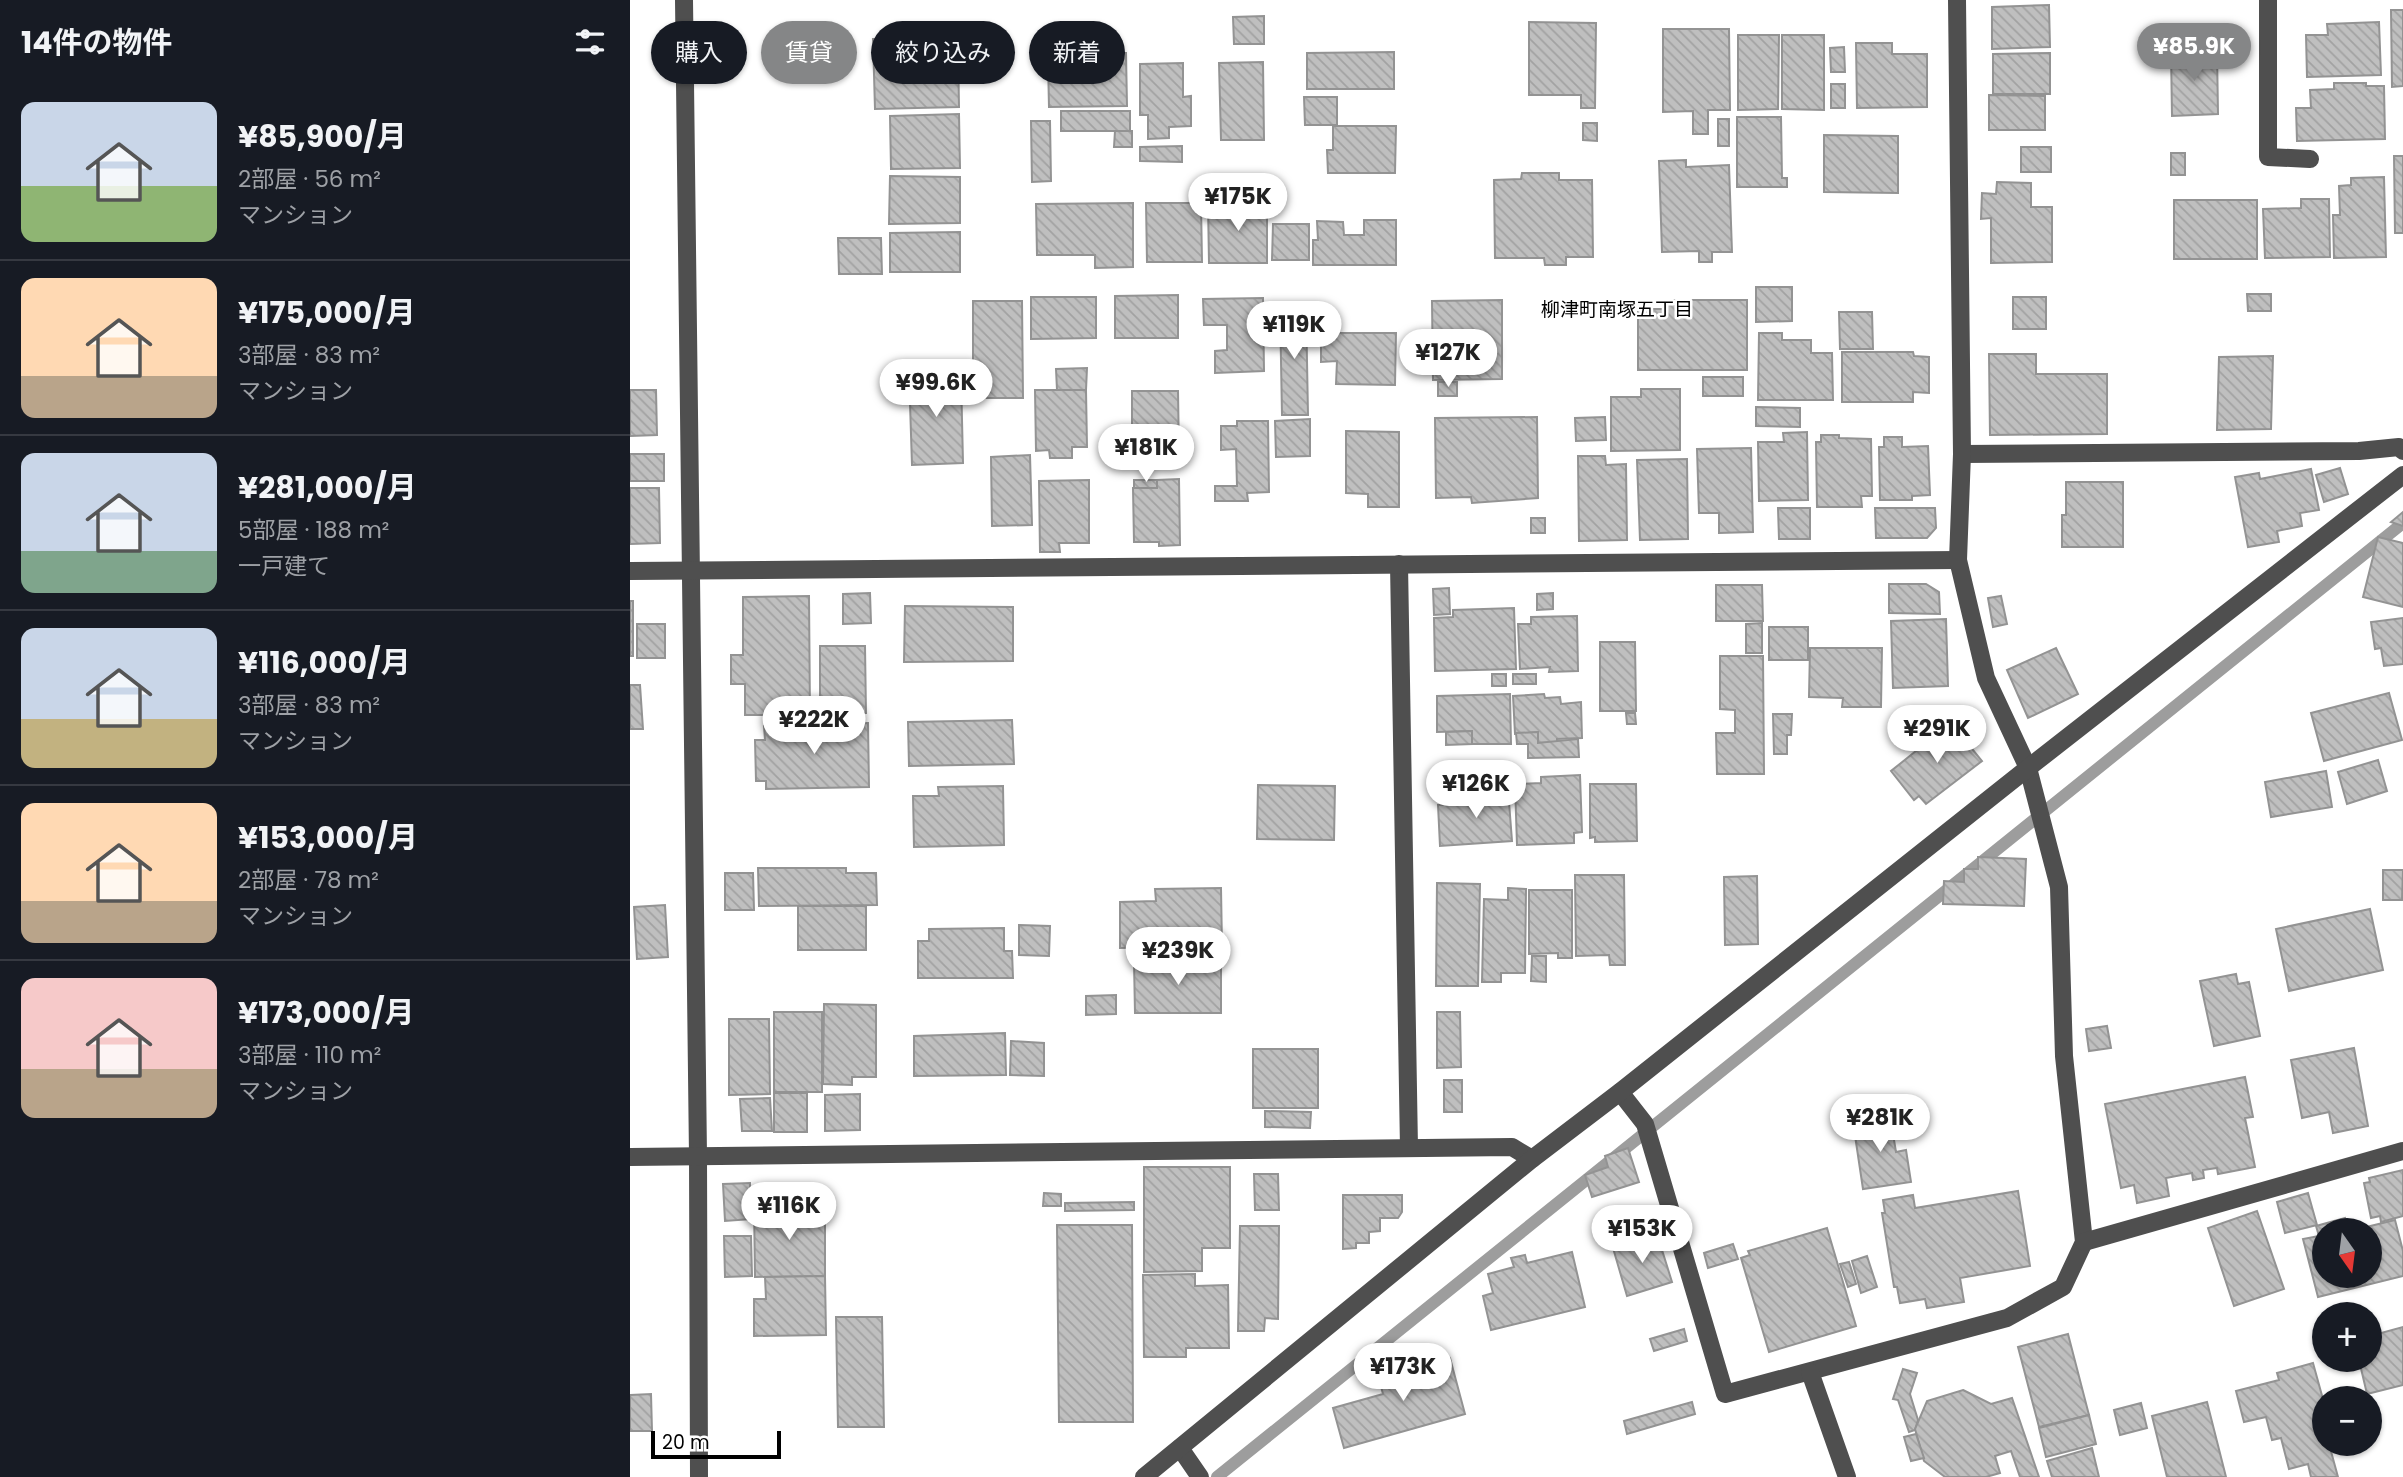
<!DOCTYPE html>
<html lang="ja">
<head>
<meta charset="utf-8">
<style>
	:root { --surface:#171b24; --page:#242831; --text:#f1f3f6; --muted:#9ea1a6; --line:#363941; --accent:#858687 }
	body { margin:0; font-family:Poppins,"Noto Sans JP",sans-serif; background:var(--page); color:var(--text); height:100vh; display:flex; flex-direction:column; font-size:26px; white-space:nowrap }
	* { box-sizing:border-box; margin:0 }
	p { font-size:23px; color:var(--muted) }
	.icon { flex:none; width:38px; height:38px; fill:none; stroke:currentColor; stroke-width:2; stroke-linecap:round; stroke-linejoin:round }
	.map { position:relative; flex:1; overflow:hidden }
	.panel { display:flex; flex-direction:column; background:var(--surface); width:630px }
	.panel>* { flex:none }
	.banner { position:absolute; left:21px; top:21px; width:665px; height:63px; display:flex; gap:14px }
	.needle { width:46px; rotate:166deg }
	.fabs { position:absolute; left:1682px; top:1218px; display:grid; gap:14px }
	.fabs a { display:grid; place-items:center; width:70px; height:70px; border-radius:50%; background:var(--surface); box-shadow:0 2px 5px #0004; font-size:35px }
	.scale { position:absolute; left:21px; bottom:18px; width:130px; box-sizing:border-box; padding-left:7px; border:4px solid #000; border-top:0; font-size:19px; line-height:24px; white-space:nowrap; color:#000; -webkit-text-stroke:5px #fff; paint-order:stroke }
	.price { position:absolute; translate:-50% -60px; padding:0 16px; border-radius:24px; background:#fff; color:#222; font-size:23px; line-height:46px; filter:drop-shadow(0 2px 4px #0008) }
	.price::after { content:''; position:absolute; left:50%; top:42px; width:21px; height:16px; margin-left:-10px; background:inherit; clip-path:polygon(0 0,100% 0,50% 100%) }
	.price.selected { background:var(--accent); color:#fff }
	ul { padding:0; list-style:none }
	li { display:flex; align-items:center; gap:21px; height:175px; padding:0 21px }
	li+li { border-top:2px solid var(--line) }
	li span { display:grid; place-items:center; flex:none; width:196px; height:140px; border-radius:14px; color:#555 }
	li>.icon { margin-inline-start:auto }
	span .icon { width:84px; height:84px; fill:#fffc; stroke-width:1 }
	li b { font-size:30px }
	h2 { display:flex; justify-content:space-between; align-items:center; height:84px; padding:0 21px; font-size:30px }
	.pill { padding:0 24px; border-radius:32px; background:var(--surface); box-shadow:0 2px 5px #0004; font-size:24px; line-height:63px }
	.pill.selected { background:var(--accent); color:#fff }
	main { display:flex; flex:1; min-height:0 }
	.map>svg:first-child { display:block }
</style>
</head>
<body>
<main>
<section class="panel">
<h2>14件の物件<svg class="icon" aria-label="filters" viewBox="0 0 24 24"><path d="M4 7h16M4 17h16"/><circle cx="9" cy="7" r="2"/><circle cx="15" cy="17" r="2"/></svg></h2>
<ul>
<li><span style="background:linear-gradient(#c9d6e8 60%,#8fb573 0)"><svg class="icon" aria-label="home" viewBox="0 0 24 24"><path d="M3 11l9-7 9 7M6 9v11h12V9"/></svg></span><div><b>¥85,900/月</b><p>2部屋 · 56 m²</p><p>マンション</p></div></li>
<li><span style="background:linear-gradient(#ffd9b3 70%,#b9a48a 0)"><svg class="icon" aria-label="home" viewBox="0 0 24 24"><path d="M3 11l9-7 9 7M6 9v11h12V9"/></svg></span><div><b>¥175,000/月</b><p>3部屋 · 83 m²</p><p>マンション</p></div></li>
<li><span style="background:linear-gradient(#c9d6e8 70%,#7fa58c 0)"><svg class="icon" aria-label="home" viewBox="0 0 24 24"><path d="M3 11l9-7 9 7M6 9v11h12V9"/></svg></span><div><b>¥281,000/月</b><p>5部屋 · 188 m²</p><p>一戸建て</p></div></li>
<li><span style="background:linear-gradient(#c9d6e8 65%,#c2b280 0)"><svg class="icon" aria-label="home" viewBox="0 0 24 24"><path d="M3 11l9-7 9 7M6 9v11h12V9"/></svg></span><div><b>¥116,000/月</b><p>3部屋 · 83 m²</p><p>マンション</p></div></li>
<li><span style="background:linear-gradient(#ffd9b3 70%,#b9a48a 0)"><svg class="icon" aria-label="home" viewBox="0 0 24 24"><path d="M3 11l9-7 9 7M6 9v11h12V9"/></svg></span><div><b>¥153,000/月</b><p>2部屋 · 78 m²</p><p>マンション</p></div></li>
<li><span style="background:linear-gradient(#f6c9c9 65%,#b9a48a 0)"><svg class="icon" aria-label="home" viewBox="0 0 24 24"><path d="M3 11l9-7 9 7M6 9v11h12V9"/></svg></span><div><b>¥173,000/月</b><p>3部屋 · 110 m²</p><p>マンション</p></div></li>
</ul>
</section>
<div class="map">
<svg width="1773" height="1477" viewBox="0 0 1773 1477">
	<defs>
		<pattern id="building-back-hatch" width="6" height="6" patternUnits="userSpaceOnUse" patternTransform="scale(1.75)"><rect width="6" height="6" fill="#bfbfbf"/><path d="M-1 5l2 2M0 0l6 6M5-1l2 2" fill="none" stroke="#a2a2a2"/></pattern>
	</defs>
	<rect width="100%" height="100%" fill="#fff"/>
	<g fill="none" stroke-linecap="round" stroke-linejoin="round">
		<!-- stream -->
		<path stroke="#9d9d9d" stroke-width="12" d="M587,1477l1186,-954"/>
	</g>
	<!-- building -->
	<g fill="url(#building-back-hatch)" stroke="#939393" stroke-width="2">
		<path d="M1419,5l1,42 -58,2v-42z"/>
		<path d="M1761,10h12v76l-11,1z"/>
		<path d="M634,16v28h-30l-1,-27z"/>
		<path d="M899,22l67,1 -1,85h-14v-13h-52z"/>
		<path d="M1749,22l2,53 -74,2 -1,-42h22l-1,-11z"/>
		<path d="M1033,29h66l1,81h-22v24h-15v-23l-30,1z"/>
		<path d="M1108,35h41l-1,74 -40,1z"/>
		<path d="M1152,35h42v75l-42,-1z"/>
		<path d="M311,38v11l17,-1 1,59 -84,2 -2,-70z"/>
		<path d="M1226,43h36v11h35v53l-70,1z"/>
		<path d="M1214,47l1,25h-14l-1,-24z"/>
		<path d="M1587,51l1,63 -46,2 -1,-64z"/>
		<path d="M764,52v37h-87v-36z"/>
		<path d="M454,53h42l1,53 -78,1 -1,-45h37z"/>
		<path d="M1420,53v41h-57v-40z"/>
		<path d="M633,62l1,78h-43l-2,-77z"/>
		<path d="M553,63v34l8,-1v30l-22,1v11l-21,1v-24h-8v-51z"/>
		<path d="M1704,83h32v3h18l1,53 -88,2 -1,-33h15l-1,-18 24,-1z"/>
		<rect x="1201" y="84" width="14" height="24"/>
		<path d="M1359,95l56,1v34h-56z"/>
		<path d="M674,97h33v28h-32z"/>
		<rect x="431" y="111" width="69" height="20"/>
		<path d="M329,114l1,54 -69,1 -1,-53z"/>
		<path d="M1107,117h44l1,61h5v9h-50z"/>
		<rect x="1088" y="119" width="11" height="27"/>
		<path d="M401,121h19l1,60 -19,1z"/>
		<path d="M953,123h14v18l-14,-1z"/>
		<path d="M703,126h63l-1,47h-67l-1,-23h6z"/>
		<path d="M485,131h17v16h-18z"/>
		<path d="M1194,135l74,1v57l-74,-1z"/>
		<path d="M552,146v16l-42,-1v-14z"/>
		<rect x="1391" y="147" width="30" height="25"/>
		<rect x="1541" y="153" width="14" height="22"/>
		<path d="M1764,156h9v77h-8z"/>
		<path d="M1056,160v7l43,-2 3,87h-20v10h-13v-11l-37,1 -3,-91z"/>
		<path d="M892,173h37v7h33l1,77h-27v8h-21l-1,-7h-49l-1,-78 27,-1z"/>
		<path d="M260,176l70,1v46l-71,1z"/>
		<path d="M1754,177l2,80 -52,1 -1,-43h7l-1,-29 12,-1v-7z"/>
		<path d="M1367,182l34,1v24h21v55l-61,1v-45l-10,1 1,-26 14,1z"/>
		<path d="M1671,199h28l1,58 -65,1 -2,-49 38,-1z"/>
		<rect x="1544" y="200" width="83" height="59"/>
		<path d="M637,202v61h-58l-1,-60z"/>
		<path d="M503,203v64l-38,1v-13h-58l-1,-51z"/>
		<path d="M516,203h55l1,59h-55z"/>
		<path d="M734,220h32v45h-83v-25h5l-1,-19 26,1 1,13h20z"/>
		<path d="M643,224h36v36h-37z"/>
		<path d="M330,232v40h-70v-39z"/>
		<path d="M208,238h43l1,36h-43z"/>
		<path d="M1126,287h36v34l-36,1z"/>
		<path d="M1617,294h24v17h-23z"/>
		<path d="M548,295v43h-63v-42z"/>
		<path d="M401,297h65v41l-65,1z"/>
		<rect x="1383" y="297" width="33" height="32"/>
		<path d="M633,298l1,73 -49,2v-22l12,-1v-25h-23l-1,-26z"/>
		<path d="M872,300v79l-69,1 -1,-79z"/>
		<path d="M1035,300h82v70h-109v-61h27z"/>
		<path d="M343,301h49l1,97h-50z"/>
		<path d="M676,306l2,109h-26l-2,-108z"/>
		<path d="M1209,312h33l1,37h-33z"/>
		<path d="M691,333h75l-1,52 -59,-1 1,-23 -16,1z"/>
		<path d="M1129,333h23v7h29v13h21l1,47h-75z"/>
		<path d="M1212,352h71l1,4 15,1v36l-16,-1v10h-71z"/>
		<path d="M1359,354h47v20h71v60l-117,1z"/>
		<path d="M1643,356l-2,73 -54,1 2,-73z"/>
		<path d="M457,368l-1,22h-29l-1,-21z"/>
		<path d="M308,372v5l23,-1 2,87 -51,2 -3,-92z"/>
		<rect x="1073" y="377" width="40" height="19"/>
		<rect x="808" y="382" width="19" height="14"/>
		<path d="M1011,389h39v61l-69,1v-54h30z"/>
		<path d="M0,390h26l1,45 -27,1z"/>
		<path d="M405,390h51l1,57h-15v11h-22l-1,-8 -13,1z"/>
		<path d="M502,391h46l1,64h-47z"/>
		<path d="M1126,407l44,1v19l-44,-1z"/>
		<path d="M907,417l1,81 -66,5 -1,-6 -35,1 -1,-80z"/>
		<path d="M975,417l1,23 -30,1 -1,-23z"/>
		<path d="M680,419v37l-34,1 -1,-36z"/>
		<path d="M607,421h31l1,71 -22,1 1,8h-33v-15h22l-1,-37 -15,1v-24h16z"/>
		<path d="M716,431l53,1v75h-31v-13l-22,-1z"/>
		<path d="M1177,432l1,68 -49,1 -1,-59h26l-1,-9z"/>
		<path d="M1191,435h18v3l32,1 1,57h-11l1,11h-45l-1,-65h5z"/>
		<path d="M1254,437h18v10l26,-1 2,49 -18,1v4h-32l-1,-53h5z"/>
		<path d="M1121,448l2,84 -34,1v-20h-20l-2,-64z"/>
		<rect x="0" y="454" width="34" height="27"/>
		<path d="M400,455l2,70 -40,1 -1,-69z"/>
		<path d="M948,456h27l1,9 20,-1 1,76 -48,1z"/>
		<path d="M1057,459l1,80 -48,1 -3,-80z"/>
		<path d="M1710,468l8,26 -24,8 -8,-27z"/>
		<path d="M1681,469l8,41 -19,3 2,13 -25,5 2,11 -31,5 -13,-70 24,-4 1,6z"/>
		<path d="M549,479l1,66 -21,1v-4h-25l-1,-54h24v-8z"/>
		<path d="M459,480v63h-30l1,9h-20l-1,-71z"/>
		<rect x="504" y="480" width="23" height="8"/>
		<path d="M1436,482h57v65h-61v-32h4z"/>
		<path d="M0,488h29l1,55 -30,1z"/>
		<path d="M1148,508h32v31h-31z"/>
		<path d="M1245,508h60l1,20 -9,10h-51z"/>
		<path d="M1773,512v14l-12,-4z"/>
		<rect x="901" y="518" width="14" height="15"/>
		<path d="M1748,537l25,6v64l-40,-10z"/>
		<path d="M1259,584h37l13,8 1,22 -51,-1z"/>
		<path d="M1086,585h46l1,36h-47z"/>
		<path d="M819,588l1,26 -16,1 -1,-26z"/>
		<path d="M240,593l1,30 -28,1v-30z"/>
		<path d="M923,593v16l-16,1v-16z"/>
		<path d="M179,596l1,119h-65v-31h-14v-29h12v-58z"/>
		<path d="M1371,596l6,28 -14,3 -5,-29z"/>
		<rect x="0" y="601" width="3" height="55"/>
		<path d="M275,606l108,1v54l-109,1z"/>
		<path d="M884,608l2,61 -81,2 -1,-53 19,-1v-7z"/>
		<path d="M947,616l1,55 -29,1 1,-5 -30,2 -2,-45h13v-7z"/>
		<path d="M1773,618v46l-19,2 -3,-18 -6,1 -4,-27z"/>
		<path d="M1316,619l2,67 -55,2 -2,-67z"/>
		<path d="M1132,623v30h-16v-29z"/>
		<rect x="7" y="624" width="28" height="34"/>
		<rect x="1139" y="627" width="39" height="33"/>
		<path d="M970,642h35l1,69h-36z"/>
		<path d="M190,646h45l1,67 -46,-1z"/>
		<path d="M1180,648h72l-1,59h-39l1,-9 -34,-1z"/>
		<path d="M1426,648l22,46 -50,24 -21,-48z"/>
		<path d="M1090,656h43l1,118h-47l-1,-41h19v-23l-15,-1z"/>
		<rect x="862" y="674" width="14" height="12"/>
		<rect x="883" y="674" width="23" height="10"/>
		<path d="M0,685h10l3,44h-13z"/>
		<path d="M1759,693l13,47 -78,21 -13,-48z"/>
		<path d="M880,694l1,50h-39v-13l-35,1v-36z"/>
		<path d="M914,694l1,4 15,-1 1,7 20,-2 1,36 -25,1v3l-19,1v-11l-23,2 -2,-38z"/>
		<path d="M996,713h9l1,11h-9z"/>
		<path d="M1143,714h19l-1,21h-4v19h-13z"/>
		<path d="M382,720l2,44 -105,2 -1,-44z"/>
		<path d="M238,723l1,64 -103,2v-8h-10l-1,-41h10l-1,-14z"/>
		<path d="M1321,723l31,38 -56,43 -7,-8 -5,4 -23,-29z"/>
		<path d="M842,731v13l-26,1v-13z"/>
		<path d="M908,732v11l40,-4 1,18 -51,1v-14h-11l-1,-11z"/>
		<path d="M1748,760l9,31 -40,13 -9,-32z"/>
		<path d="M1696,771l6,36 -61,10 -6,-35z"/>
		<path d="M950,775l2,57 -8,1v10l-57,2 -2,-61 26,-1v-6z"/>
		<path d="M960,784h46l1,57 -42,1v-5l-5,1z"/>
		<path d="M628,785l77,1 -1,54 -77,-1z"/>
		<path d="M373,786l1,59 -90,2 -1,-51h26l-1,-9z"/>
		<path d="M878,789l4,52 -72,5 -2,-41 31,-1 -1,-8z"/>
		<path d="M1348,857l48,2 -2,47 -81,-2 1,-23 20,1v-13h14z"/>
		<path d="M128,868h88v5h30l1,32 -118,1z"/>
		<path d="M1753,870h20l-1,30h-19z"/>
		<path d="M95,873h28l1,37h-29z"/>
		<path d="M945,875h49l1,90h-15l-1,-10 -33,1z"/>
		<path d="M1127,876l1,68 -33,1 -1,-68z"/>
		<path d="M807,883l43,1 -2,102h-42z"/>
		<path d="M591,888l1,58 -102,2v-46l36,-1 -1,-12z"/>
		<path d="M878,888l18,1 -1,84h-24v9h-19l2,-83 24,1z"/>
		<path d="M899,890h43v68h-14v-5l-29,1z"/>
		<path d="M35,905l3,52 -31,2 -3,-52z"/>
		<rect x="168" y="906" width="68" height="44"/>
		<path d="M1740,909l13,61 -94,21 -13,-62z"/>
		<path d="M389,925l31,1 -1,30 -30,-1z"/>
		<path d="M374,928v23h8l1,27h-95v-37h11v-12z"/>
		<path d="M902,956h14v26l-15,-1z"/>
		<path d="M504,962h87v51h-86z"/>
		<path d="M1606,974l2,10 11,-2 11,54 -46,10 -14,-65z"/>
		<path d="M486,995v19l-30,1v-19z"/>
		<path d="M194,1004l52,1v72h-24v8l-29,-1z"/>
		<rect x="144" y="1012" width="48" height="80"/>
		<path d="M807,1012h23l1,55 -24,1z"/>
		<path d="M99,1019h40l1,75 -41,1z"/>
		<path d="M1477,1026l4,22 -22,3 -3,-22z"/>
		<path d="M375,1033l1,42 -92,1v-40z"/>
		<path d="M381,1041l33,2v33l-34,-1z"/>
		<path d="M1724,1048l14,78 -35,7 -4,-21 -27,6 -11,-58z"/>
		<rect x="623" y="1049" width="65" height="59"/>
		<path d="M1615,1077l8,40 -8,1 10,49 -37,7 -1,-6 -14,2 1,8 -11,2 -1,-7 -26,5 3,18 -32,7 -3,-18 -13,3 -16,-84z"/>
		<rect x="814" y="1080" width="18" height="32"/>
		<rect x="144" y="1093" width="33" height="39"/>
		<path d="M230,1094v36l-35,1v-36z"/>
		<path d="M140,1098l2,33h-30l-2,-32z"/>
		<path d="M635,1111l46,1 -1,16 -45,-1z"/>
		<path d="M1260,1116l6,36 10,-2 5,32 -48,7 -10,-67z"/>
		<path d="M998,1148l11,34 -47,15 -7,-22 23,-8 -3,-11z"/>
		<path d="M514,1167h86v81h-28v23l-58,1z"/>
		<path d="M1773,1170v46l-22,6 -1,-6 -9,2 -7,-35 6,-1 -1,-4z"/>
		<path d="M624,1174h24l1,36h-24z"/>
		<path d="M120,1183l1,36 -26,2 -2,-37z"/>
		<path d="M1388,1191l12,75 -70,12 4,24 -37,6 -2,-9 -25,4 -3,-16h-3l-12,-74h3l-2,-13 30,-5 2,13z"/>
		<path d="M414,1193l17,1v12h-18z"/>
		<path d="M1678,1193l9,32 -32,8 -8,-31z"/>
		<path d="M713,1195h59v17l-4,6h-18v13l-11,1v11h-13v5l-13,1z"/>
		<path d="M504,1202v8l-69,1v-8z"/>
		<path d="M162,1203v8h33v65l-70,1 -1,-73z"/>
		<path d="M1627,1211l27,78 -50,17 -26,-78z"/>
		<path d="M1715,1218l3,12h-24v46h46v-46h-16l41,-10 8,31v25l-85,21 -15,-58 16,-3 -3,-10z"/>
		<path d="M427,1225h75l1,197h-74z"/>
		<path d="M610,1226h39l-1,93 -13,-1 -1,13h-26z"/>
		<path d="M1197,1228l29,98 -87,26 -28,-94 9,-3 -2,-4z"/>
		<path d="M1027,1234l15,48 -45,14 -14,-48z"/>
		<path d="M94,1236h27l1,40 -27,1z"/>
		<path d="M1103,1244l5,15 -30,9 -4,-15z"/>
		<path d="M942,1252l13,55 -94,23 -8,-34 10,-3 -5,-19 26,-7 -3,-9 14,-3 2,8z"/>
		<path d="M1237,1256l10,31 -16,6 -9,-32z"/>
		<path d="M1219,1262l7,22 -8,3 -8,-23z"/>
		<path d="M565,1274v12l33,-1 1,63h-43v9h-42l-1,-82z"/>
		<path d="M195,1276l1,59 -72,1v-37h12l-1,-22z"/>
		<path d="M206,1317h46l2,110h-46z"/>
		<path d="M1773,1327v58l-36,9 -8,-34h11v-24z"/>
		<path d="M1054,1329l3,12 -33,10 -4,-12z"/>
		<path d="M1438,1334l21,81 -50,12 -21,-80z"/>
		<path d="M785,1356l3,11 32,-9 15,56 -121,34 -11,-40 50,-14 -4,-15 16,-5 -3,-12z"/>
		<path d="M1683,1363l11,40v41h5l9,33h-27l-3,-13 -19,5 -8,-31 -9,2 -6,-23 -22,5 -8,-31 43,-11 -2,-7z"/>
		<path d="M1273,1369l14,4 -7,21 8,26 -3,10 -6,2 -11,-32 -5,-1z"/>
		<path d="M1333,1390l28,14 21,-6 27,79h-19l-9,-26 -16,5 5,17 -14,4h-41l-21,-16 -9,-32 12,-28z"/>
		<path d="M21,1394l1,37h-22v-36z"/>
		<path d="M1062,1402l3,12 -68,20 -3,-13z"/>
		<path d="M1577,1402l19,75h-59l-15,-61z"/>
		<path d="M1511,1403l6,25 -27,7 -6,-25z"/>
		<path d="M1459,1415l7,29 -50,13 -7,-29z"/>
		<path d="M1286,1434l8,24 -13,3 -7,-24z"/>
		<path d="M1462,1448l7,29h-47l-5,-16z"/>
	</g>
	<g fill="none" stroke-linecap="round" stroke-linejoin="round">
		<!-- minor -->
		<g stroke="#4f4f4f" stroke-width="18">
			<path d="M54,0l14,1156 1,321"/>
			<path d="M1638,0v157l42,2"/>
			<path d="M1332,454l397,-3 40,-4 4,4"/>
			<path d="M769,564l10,584"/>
			<path d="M0,571l1328,-11"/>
			<path d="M990,1092l25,32 80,270 282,-76 56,-31 21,-45 -20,-186 -5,-169 -31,-119 -42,-90 -28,-118 4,-106 -5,-454"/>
			<path d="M0,1157l882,-10 20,12"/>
			<path d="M1454,1242l319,-91"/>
			<path d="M1180,1372l37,105"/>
			<path d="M550,1448l20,29"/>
			<path d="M514,1477l388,-318 88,-67 408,-324 375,-293"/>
		</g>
	</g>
	<g text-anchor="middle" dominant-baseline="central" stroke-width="5" stroke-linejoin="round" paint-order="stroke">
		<!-- neighbourhood labels -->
		<g font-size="19" fill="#000" stroke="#fff">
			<text x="987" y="309">柳津町南塚五丁目</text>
		</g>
	</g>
</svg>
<div class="fabs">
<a><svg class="needle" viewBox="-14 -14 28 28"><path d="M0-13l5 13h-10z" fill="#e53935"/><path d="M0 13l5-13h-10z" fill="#9ea1a6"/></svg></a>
<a>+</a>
<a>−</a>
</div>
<div class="scale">20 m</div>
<b class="price selected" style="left:1564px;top:83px">¥85.9K</b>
<b class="price" style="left:608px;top:233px">¥175K</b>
<b class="price" style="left:664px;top:361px">¥119K</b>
<b class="price" style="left:818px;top:389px">¥127K</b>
<b class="price" style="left:306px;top:419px">¥99.6K</b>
<b class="price" style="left:516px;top:484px">¥181K</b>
<b class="price" style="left:184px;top:756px">¥222K</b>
<b class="price" style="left:1307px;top:765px">¥291K</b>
<b class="price" style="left:846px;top:820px">¥126K</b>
<b class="price" style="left:548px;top:987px">¥239K</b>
<b class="price" style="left:1250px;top:1154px">¥281K</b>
<b class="price" style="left:159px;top:1242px">¥116K</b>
<b class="price" style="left:1012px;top:1265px">¥153K</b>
<b class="price" style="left:773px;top:1403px">¥173K</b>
<div class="banner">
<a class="pill">購入</a>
<a class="pill selected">賃貸</a>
<a class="pill">絞り込み</a>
<a class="pill">新着</a>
</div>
</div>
</main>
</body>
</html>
